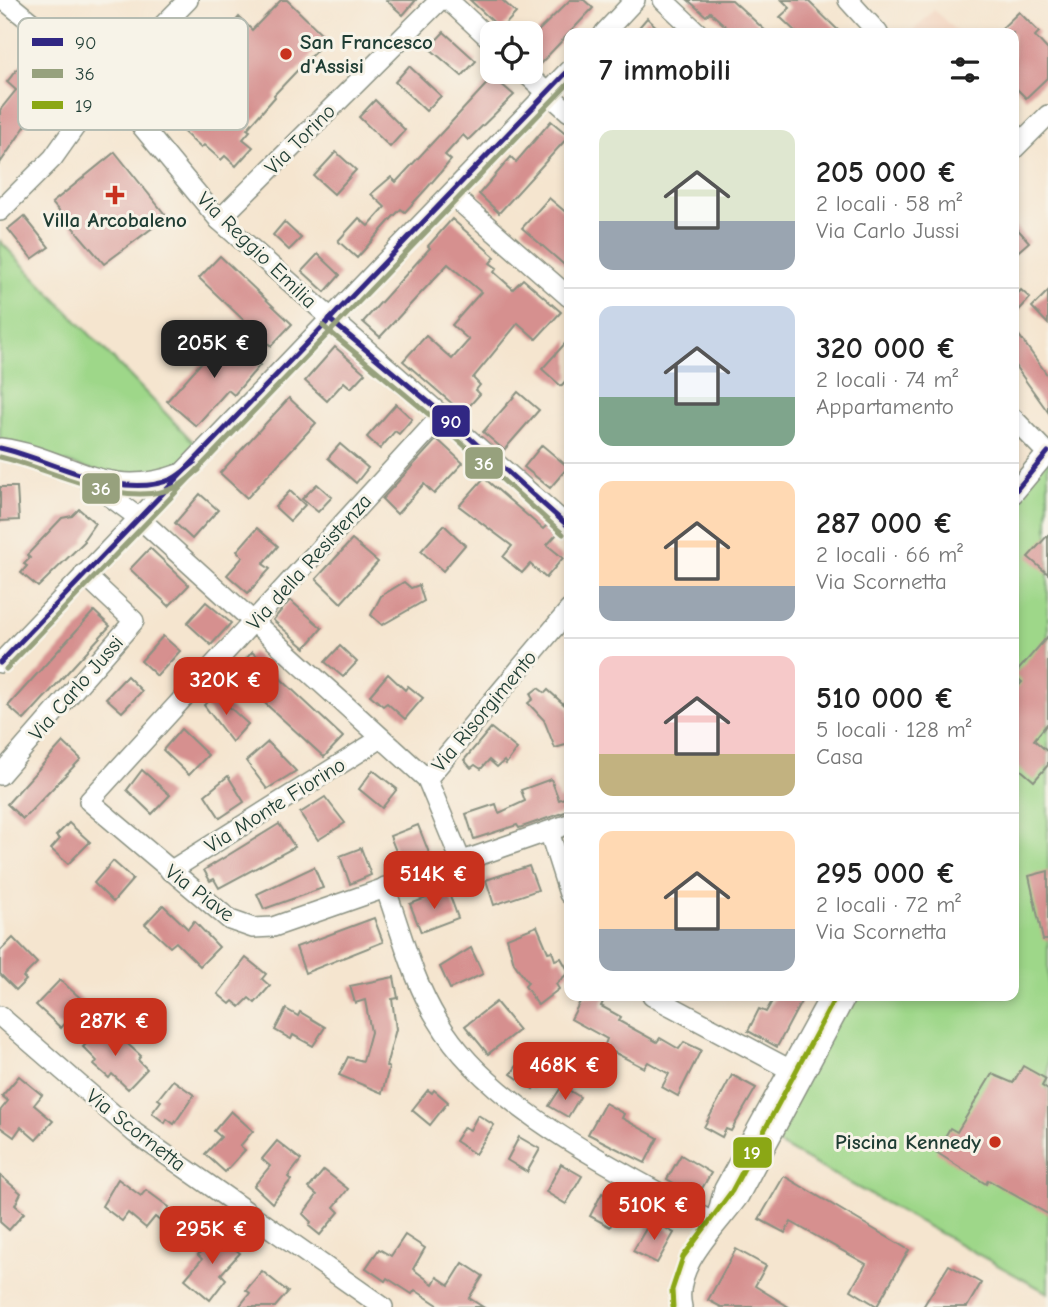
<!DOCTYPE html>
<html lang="it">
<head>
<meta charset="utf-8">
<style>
	:root { --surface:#fff; --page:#f2f2f2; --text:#222; --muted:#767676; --line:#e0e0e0; --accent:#c8321e }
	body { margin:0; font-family:"Comic Neue",sans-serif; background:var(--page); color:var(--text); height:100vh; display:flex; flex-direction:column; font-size:26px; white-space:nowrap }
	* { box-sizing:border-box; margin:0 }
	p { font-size:23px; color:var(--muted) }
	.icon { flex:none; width:38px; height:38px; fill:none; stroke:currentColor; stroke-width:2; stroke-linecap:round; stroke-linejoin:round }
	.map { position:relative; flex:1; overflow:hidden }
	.details { position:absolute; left:564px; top:28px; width:455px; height:973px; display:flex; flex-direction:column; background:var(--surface); border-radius:14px; box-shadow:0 4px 10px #0003 }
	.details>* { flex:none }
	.controls { position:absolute; left:480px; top:21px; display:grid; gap:14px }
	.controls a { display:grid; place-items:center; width:63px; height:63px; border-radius:14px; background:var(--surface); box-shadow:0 4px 10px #0003; font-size:35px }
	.price { position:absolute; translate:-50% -60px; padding:0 16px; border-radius:14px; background:var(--accent); color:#fff; font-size:23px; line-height:46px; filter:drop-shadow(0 2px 4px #0008) }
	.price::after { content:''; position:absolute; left:50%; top:42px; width:21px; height:16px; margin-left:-10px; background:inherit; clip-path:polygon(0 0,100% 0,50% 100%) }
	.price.on { background:#222; color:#fff }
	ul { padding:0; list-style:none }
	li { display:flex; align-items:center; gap:21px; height:175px; padding:0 35px }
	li+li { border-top:2px solid var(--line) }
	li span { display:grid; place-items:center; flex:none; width:196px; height:140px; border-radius:14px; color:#555 }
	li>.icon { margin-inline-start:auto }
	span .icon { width:84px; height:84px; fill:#fffc; stroke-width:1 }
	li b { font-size:30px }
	h2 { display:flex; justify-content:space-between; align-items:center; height:84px; padding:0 35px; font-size:30px }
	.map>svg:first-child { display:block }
</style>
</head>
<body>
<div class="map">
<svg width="1048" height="1307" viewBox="0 0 1048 1307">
	<rect width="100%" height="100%" fill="#f7f3e8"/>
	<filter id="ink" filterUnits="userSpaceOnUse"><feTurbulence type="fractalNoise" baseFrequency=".0143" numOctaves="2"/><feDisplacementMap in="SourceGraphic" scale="14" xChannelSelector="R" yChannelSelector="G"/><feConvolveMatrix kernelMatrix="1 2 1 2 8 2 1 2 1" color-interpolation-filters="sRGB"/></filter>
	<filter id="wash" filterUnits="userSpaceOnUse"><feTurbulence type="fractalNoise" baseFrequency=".00686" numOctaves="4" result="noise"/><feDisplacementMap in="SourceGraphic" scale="28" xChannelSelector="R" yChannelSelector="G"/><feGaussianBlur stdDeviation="1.57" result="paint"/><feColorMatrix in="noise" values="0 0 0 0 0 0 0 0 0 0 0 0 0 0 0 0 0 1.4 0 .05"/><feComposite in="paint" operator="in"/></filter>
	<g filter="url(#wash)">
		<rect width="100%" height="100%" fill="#f5e5cf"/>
		<!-- built -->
		<path fill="#f3d4bf" d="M934,10l24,23h-47z"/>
		<!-- green -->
		<g fill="#9ed789" stroke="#5e8a5e" stroke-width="2">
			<path d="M0,241l200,208 -37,31 -29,1 -134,-36z"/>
			<path d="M1048,454v839l-286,-158 76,-139h175v-504z"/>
		</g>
		<g id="blocks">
			<!-- building -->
			<g fill="#d6908f">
				<path d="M281,0h6l40,39 -53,56 1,2 -28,32 3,2 -7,8 10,8 -17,19 -11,-10 -4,4 -17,-15 -3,3 -25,-23 9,-9 -11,-10 13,-14 -6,-5 58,-70 13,13z"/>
				<path d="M386,0h30l-13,15z"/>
				<path d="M470,0h32l14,13 -15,16z"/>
				<path d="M570,0h14l9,8 -54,57 -9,-8v-18z"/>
				<path d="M688,0h44l36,33h-35l-23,-21 -4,4z"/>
				<path d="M782,0h25l34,33h-44l-17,-16 10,-9z"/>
				<path d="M1019,12l20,20 -4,4 13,14v27l-22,21 -13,-13v-52h-16z"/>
				<path d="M647,18l16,15h-29z"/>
				<path d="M444,32l32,29 -14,15 -33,-28z"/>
				<path d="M22,63l7,5 2,-3 13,10 -2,3 10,9 -2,3 6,5 -14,17 -2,-2 -9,8 -31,45v-53l16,-20 -9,-8z"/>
				<path d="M409,66l32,30 -15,15 -31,-29z"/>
				<path d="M493,77l21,18 -46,45 -5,-5 -18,20 6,5 -24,28 -22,24 -4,-3 -9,9 -35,40 -19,-17 21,-23 9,8 17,-19 -14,-13 20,-17 5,5z"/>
				<path d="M375,100l30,30 -15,17 -31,-30z"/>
				<path d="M551,121l18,15 -70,77 -20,-19 32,-37 5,5z"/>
				<path d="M115,152l52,65 -63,47 -52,-61z"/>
				<path d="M336,152l20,18 -22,24 -20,-18z"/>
				<path d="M549,198l20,17v54l-47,-41z"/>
				<path d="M24,216l25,31 -17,12 -24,-30z"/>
				<path d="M452,219l43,38 -5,6 7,5 -3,4 19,17 10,-10 38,33 -25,27 -18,-16 -45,55 7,7 -4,5 4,4 -17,19 -60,-52 23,-25 26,23 17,-19 -17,-15 29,-33 -33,-28 -68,73 -17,-15 67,-74 -2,-2z"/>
				<path d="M284,222l17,16 -12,12 -16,-15z"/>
				<path d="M1013,224l16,18 -16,14z"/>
				<path d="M318,254l22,21 -15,17 -23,-21z"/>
				<path d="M220,256l72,68 -21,22 -72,-68z"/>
				<path d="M1021,290l9,8 -17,19v-18z"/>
				<path d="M1048,291v33l-16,-17z"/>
				<path d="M1013,327l35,49v36l-35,-49z"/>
				<path d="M226,335l34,30 -26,30 -6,-5 -32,36 -29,-25z"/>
				<path d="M569,339v38l-8,9 -19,-17z"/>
				<path d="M335,347l30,26 -14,15 -7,-6 -17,19 -22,-20z"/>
				<path d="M518,392l21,18 -35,40 -21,-18z"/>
				<path d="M289,398l27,25 -69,75 -27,-25z"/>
				<path d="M396,404l16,15 -13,15 -4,-3 -15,18 -13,-12z"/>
				<path d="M437,439l26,24 -29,31 -10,-10 -27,30 -15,-15z"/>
				<path d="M340,444l28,24 -12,15 -28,-25z"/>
				<path d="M542,445l26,22 -18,21 -26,-21z"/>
				<path d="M484,478l59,51 4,-4 10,9 -10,11 16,13 -17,20 -16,-14 -8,9 -19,-16 9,-11 -53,-40z"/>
				<path d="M317,484l15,13 -14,15 -16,-13z"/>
				<path d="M0,487h17l2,33 -19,1z"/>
				<path d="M290,491l15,14 -15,16 -15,-14z"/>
				<path d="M200,494l18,16 -26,29 -17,-16z"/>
				<path d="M79,509l16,14 -11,16 1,2 -47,46 -17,-14 6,-7 -3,-2 6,-6 -3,-3 35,-37 10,-2z"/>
				<path d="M444,525l21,20 -22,26 -22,-20z"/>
				<path d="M257,528l21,18 -15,18 7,5 -22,24 -21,-18 16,-18 -6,-6z"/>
				<path d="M1048,535v39l-20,-17z"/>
				<path d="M352,540l26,22 -37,41 -25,-24z"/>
				<path d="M150,548l39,37 -20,21 -39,-37z"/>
				<path d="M404,582l7,6 8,-3 5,16 -42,24 -11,-10 10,-19z"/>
				<path d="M290,600l32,28 -17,20 -32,-28z"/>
				<path d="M206,602l25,21 -20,22 -24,-22z"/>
				<path d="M94,611l16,15 -86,94 -16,-14z"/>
				<path d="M163,636l17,15 -23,25 -16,-15z"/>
				<path d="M1048,636v87l-14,17 14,12v13l-14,16 -21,-18v-71l9,-10 -8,-7z"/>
				<path d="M340,646l17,16 -14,15 -18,-15z"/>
				<path d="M252,652l91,85 -19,20 -91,-83z"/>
				<path d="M388,674l17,16 3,-4 15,12 -18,21 -18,-16 -4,3 -13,-11z"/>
				<path d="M127,676l15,15 -20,21 -16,-14z"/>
				<path d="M538,688l7,5 3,-3 21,19v35l-14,4 -11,-28 -16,-17 5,-4 -3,-5z"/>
				<path d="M215,694l33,30 -16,18 -28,-37z"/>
				<path d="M491,728l26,21 -11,15 -2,-3 -7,6 -8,-7 -8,9 -6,-4 -4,3 -7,-8z"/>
				<path d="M181,729l27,26 -19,20 -26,-25z"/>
				<path d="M63,742l18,17 -58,60 -16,-15z"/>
				<path d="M268,742l28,29 -29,18 -21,-28z"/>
				<path d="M142,770l28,25 -18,19 -25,-24z"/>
				<path d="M373,770l24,19 -15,19 -23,-19z"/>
				<path d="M228,776l16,26 -24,16 -15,-23z"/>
				<path d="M551,779l8,21 5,-2 4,13 -49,17 -2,-3 -43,14 -8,-25 30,-10 3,9 26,-12 -4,-11z"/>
				<path d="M325,797l20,26 -27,17 -18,-27z"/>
				<path d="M69,823l21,19 -22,22 -17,-15 9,-10 -4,-3z"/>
				<path d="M279,824l16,23 -76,41 -5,-9 -4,2 -6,-11z"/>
				<path d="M418,825l11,28 -28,11 -11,-28z"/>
				<path d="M361,848l10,27 -21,9 -10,-28z"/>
				<path d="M113,861l20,18 -20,23 -19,-19z"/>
				<path d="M529,866l9,24 -44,15 -8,-25z"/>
				<path d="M314,867l9,21 -59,21 -7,-15z"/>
				<path d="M1048,871v69h-5l-14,-64z"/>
				<path d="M448,890l10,28 -37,14 -11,-28z"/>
				<path d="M163,905l25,24 6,-8 25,26 -19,19 -24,-24 -6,5 -25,-23z"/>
				<path d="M374,918l9,24 -78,31 -9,-26z"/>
				<path d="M537,926l11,26 4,-1 3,9 6,-2 8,14 -13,12 3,5 -21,16 -13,-19 3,-3 -14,-20 -7,-25z"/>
				<path d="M13,938l24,25 -14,14 3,3 -10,10 -16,-16v-23z"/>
				<path d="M471,948l12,26 -33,15 -10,-22z"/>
				<path d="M246,958l20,16 -4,5 8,7 -15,17 -6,-5 -9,9 -7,-6 -3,3 -12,-10z"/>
				<path d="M394,977l4,21 -6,1 4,30 -10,37 3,2 -7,25 -43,-18 9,-18 15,4 8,-29 -6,-32 -10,3 -5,-17z"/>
				<path d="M60,980l25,22 -24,26 -25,-23z"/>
				<path d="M583,996h23l-5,10 20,11 -2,4 38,21 3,-4 19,11 5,-7 17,8 -23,46 -16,-9 7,-13 -21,-12 -4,6 -40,-21 3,-8 -36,-20z"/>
				<path d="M775,996h29l-27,51 -29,-16 11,-22 7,3z"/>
				<path d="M496,1002l23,28 -31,24 -23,-28z"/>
				<path d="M286,1009l12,7 2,-4 25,15 -12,19 -20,-11 -2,4 -16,-9z"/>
				<path d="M101,1028l8,7 4,-4 28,25 -3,4 9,9 -19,20 -16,-15 -3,4 -15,-13 3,-4 -14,-14z"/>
				<path d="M524,1056l21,15 -12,18 -22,-15z"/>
				<path d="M1023,1066l23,13 -4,7 6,4v124l-60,-34 -2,4 -50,-32 14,-24 7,4 35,-58 21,9z"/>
				<path d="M732,1075l24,13 -25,43 -5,-2 -4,8 -18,-10z"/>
				<path d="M19,1076l23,19 -8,10 19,16 -17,19 -15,-13 -7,10 -14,-10v-16l8,-10 -6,-5z"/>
				<path d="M173,1080l21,15 -20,29 -7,-5 -2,4 -13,-10 9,-12 -3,-2z"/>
				<path d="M562,1086l18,11 -12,20 -19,-11z"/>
				<path d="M428,1090l4,3 2,-3 14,12 -18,23 -18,-15z"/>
				<path d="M605,1103l19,11 -2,4 36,20 -13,25 -57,-29z"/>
				<path d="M231,1111l22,20 -13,15 5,4 -20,22 -20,-18 16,-17 -7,-6z"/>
				<path d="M478,1115l16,10 -19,29 -20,-13 9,-14 6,3z"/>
				<path d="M519,1137l21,12 -13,23 -20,-12z"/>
				<path d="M277,1141l24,19 -13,17 3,3 -19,23 -18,-17 16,-20 -8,-7z"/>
				<path d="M681,1155l30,18 -14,24 -30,-18z"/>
				<path d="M561,1164l21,12 -16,28 -20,-12z"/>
				<path d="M324,1170l24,19 -14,18 5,5 -19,23 -11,-9 2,-4 -8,-8 14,-19 -8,-7z"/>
				<path d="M0,1175l21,18 -6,12 9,8 -15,17 -9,-8z"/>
				<path d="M784,1176l125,74 -32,56 -26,-16 15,-26 -75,-42 -6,11 -26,-14z"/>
				<path d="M118,1179l23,17 5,-6 23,17 -9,14 -5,-4 -9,11 -18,-15 -6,8 -20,-15z"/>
				<path d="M602,1193l20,11 -12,23 -20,-11z"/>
				<path d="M651,1220l23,13 -17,30 -24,-12z"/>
				<path d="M215,1233l25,20 -19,21 5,5 -16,21 -25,-21 17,-20 -4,-4z"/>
				<path d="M405,1235l20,13 -12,21 20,15 4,-7 12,8 14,-22 20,13 -14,22 14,9h-42l-26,-17 -3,4 -25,-16 -2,3 -19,-13 13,-19 12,7z"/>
				<path d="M736,1249l30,17 -11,20 34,21h-68l-13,-7z"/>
				<path d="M949,1265l32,18 -14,24h-44z"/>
				<path d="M262,1271l26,21 -13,15h-36l11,-14 -4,-3z"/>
			</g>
		</g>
	</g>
	<g filter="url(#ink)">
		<use href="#blocks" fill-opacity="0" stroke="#8a9182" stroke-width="2"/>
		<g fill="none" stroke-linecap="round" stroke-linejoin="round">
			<!-- minor casing -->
			<g stroke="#8a9182" stroke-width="22">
				<g id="minor">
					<path d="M4,0l102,83 113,137 350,307"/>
					<path d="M448,0l44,41"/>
					<path d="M663,0l35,33"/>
					<path d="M848,0l30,33"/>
					<path d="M604,33l31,-33"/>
					<path d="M524,72l45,40"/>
					<path d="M1013,150l35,-35"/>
					<path d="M452,195l117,102"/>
					<path d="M0,211l53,-53 53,-75 82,-83"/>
					<path d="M219,220l221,-220"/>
					<path d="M443,414l-354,387 141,119 23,8 20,-1 296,-103"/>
					<path d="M1013,418l34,35"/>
					<path d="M0,448c70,9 103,54 179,26"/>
					<path d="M78,473l61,45 288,261 34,82"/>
					<path d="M1013,494l35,-42"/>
					<path d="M0,663l569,-593"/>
					<path d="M0,775l134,-154 -50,-47"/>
					<path d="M427,779l142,-169"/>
					<path d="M549,831l20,63"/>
					<path d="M170,871l210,-132"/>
					<path d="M385,887c16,44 28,94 53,134 53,90 187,151 277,203"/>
					<path d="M652,996l148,79"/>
					<path d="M0,1016l135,117 248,174"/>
					<path d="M715,1223l9,-34 106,-193"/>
					<path d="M682,1307c-10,-41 36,-81 57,-111l107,-200"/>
				</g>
			</g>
			<!-- minor -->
			<use href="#minor" stroke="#fff" stroke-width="19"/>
			<!-- bus-1 casing -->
			<g stroke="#f7f3e8" stroke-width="10">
				<g id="bus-1">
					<path d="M329,319l114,95 126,113"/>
					<path d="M0,448c52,11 119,54 172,31 8,-4 15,-11 22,-16"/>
					<path d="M1013,494l35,-42"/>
					<path d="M0,663l569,-593"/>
				</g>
			</g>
			<!-- bus-2 casing -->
			<g stroke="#f7f3e8" stroke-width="10">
				<g id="bus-2">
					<path d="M323,326l114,95 126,113"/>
					<path d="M0,457c51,11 126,55 178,29 7,-4 14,-11 21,-16"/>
					<path d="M6,669l563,-586"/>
				</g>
			</g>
			<!-- bus-3 casing -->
			<g stroke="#f7f3e8" stroke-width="10">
				<path id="bus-3" d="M673,1307l-1,-17 11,-33 49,-66 104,-195"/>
			</g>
			<!-- bus-1 -->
			<use href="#bus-1" stroke="#312783" stroke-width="5"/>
			<!-- bus-2 -->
			<use href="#bus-2" stroke="#97a17d" stroke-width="5"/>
			<!-- bus-3 -->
			<use href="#bus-3" stroke="#8ba715" stroke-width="5"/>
		</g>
	</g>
	<!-- markers -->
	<g fill="#c8321e" stroke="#f7f3e8" stroke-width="2.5">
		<circle cx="286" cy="54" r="7"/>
		<path d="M111.5 184.5h7v7h7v7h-7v7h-7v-7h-7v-7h7z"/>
		<circle cx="995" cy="1142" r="7"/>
	</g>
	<g text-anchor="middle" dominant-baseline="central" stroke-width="6" stroke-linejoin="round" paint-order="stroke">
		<!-- poi labels -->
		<g font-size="21" font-weight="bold" fill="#1f3d34" stroke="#f7f3e8" text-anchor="start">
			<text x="300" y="42">San Francesco<tspan x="300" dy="24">d'Assisi</tspan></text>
			<text x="115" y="220" text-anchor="middle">Villa Arcobaleno</text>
			<text x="981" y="1142" text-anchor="end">Piscina Kennedy</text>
		</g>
		<!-- street labels -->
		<g font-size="21" fill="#1f3d34" stroke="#f7f3e8">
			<text transform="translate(300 139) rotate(-45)">Via Torino</text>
			<text transform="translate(257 250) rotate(44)">Via Reggio Emilia</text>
			<text transform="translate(309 562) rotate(-48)">Via della Resistenza</text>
			<text transform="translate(76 688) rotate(-49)">Via Carlo Jussi</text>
			<text transform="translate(484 711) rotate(-50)">Via Risorgimento</text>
			<text transform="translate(275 805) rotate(-32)">Via Monte Fiorino</text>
			<text transform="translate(200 893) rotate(37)">Via Piave</text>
			<text transform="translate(136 1130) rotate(38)">Via Scornetta</text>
		</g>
	</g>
	<!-- legend -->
	<rect x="18" y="18" width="230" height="112" rx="10" fill="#f7f3e8" stroke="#b6bcb2" stroke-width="2"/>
	<rect x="32" y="38" width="31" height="8" fill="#312783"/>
	<rect x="32" y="69" width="31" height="9" fill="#97a17d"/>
	<rect x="32" y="101" width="31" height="8" fill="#8ba715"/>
	<g font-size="19" fill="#1f3d34">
		<text x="75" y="49">90</text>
		<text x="75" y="80">36</text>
		<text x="75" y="112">19</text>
	</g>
	<g stroke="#f7f3e8" stroke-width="2.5">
		<rect x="431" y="404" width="40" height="34" rx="7" fill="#312783"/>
		<rect x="464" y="446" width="40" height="34" rx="7" fill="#97a17d"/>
		<rect x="81" y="472" width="40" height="33" rx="7" fill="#97a17d"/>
		<rect x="732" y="1136" width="41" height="33" rx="7" fill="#8ba715"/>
	</g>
	<g font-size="19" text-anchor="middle" font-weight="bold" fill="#fff">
		<text x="451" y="428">90</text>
		<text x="484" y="470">36</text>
		<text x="101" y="495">36</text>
		<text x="752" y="1159">19</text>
	</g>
</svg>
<div class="controls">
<a><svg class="icon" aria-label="locate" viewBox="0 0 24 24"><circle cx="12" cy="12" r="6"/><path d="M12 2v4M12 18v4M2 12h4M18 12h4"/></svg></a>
</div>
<b class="price on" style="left:214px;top:380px">205K €</b>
<b class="price" style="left:226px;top:717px">320K €</b>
<b class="price" style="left:434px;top:911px">514K €</b>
<b class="price" style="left:115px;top:1058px">287K €</b>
<b class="price" style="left:565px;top:1102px">468K €</b>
<b class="price" style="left:654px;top:1242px">510K €</b>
<b class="price" style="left:212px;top:1266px">295K €</b>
<section class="details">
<h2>7 immobili<svg class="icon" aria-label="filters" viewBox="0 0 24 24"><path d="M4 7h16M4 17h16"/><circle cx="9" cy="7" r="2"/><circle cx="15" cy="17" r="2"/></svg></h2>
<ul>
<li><span style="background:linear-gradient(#dfe7d0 65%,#9aa5b1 0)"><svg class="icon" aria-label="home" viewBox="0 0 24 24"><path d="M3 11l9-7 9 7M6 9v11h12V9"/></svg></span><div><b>205 000 €</b><p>2 locali · 58 m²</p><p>Via Carlo Jussi</p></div></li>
<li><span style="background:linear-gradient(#c9d6e8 65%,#7fa58c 0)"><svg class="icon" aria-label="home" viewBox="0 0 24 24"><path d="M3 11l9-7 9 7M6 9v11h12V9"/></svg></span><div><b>320 000 €</b><p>2 locali · 74 m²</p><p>Appartamento</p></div></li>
<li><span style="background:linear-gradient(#ffd9b3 75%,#9aa5b1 0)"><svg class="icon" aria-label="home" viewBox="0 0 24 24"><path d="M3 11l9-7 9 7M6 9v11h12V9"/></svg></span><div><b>287 000 €</b><p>2 locali · 66 m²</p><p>Via Scornetta</p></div></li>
<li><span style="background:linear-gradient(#f6c9c9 70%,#c2b280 0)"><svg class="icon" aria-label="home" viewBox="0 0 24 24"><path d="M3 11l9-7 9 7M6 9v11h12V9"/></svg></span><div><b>510 000 €</b><p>5 locali · 128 m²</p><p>Casa</p></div></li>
<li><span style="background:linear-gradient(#ffd9b3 70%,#9aa5b1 0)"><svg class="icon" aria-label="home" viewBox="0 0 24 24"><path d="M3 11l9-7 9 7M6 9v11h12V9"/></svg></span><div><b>295 000 €</b><p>2 locali · 72 m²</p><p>Via Scornetta</p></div></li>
</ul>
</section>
</div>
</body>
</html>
